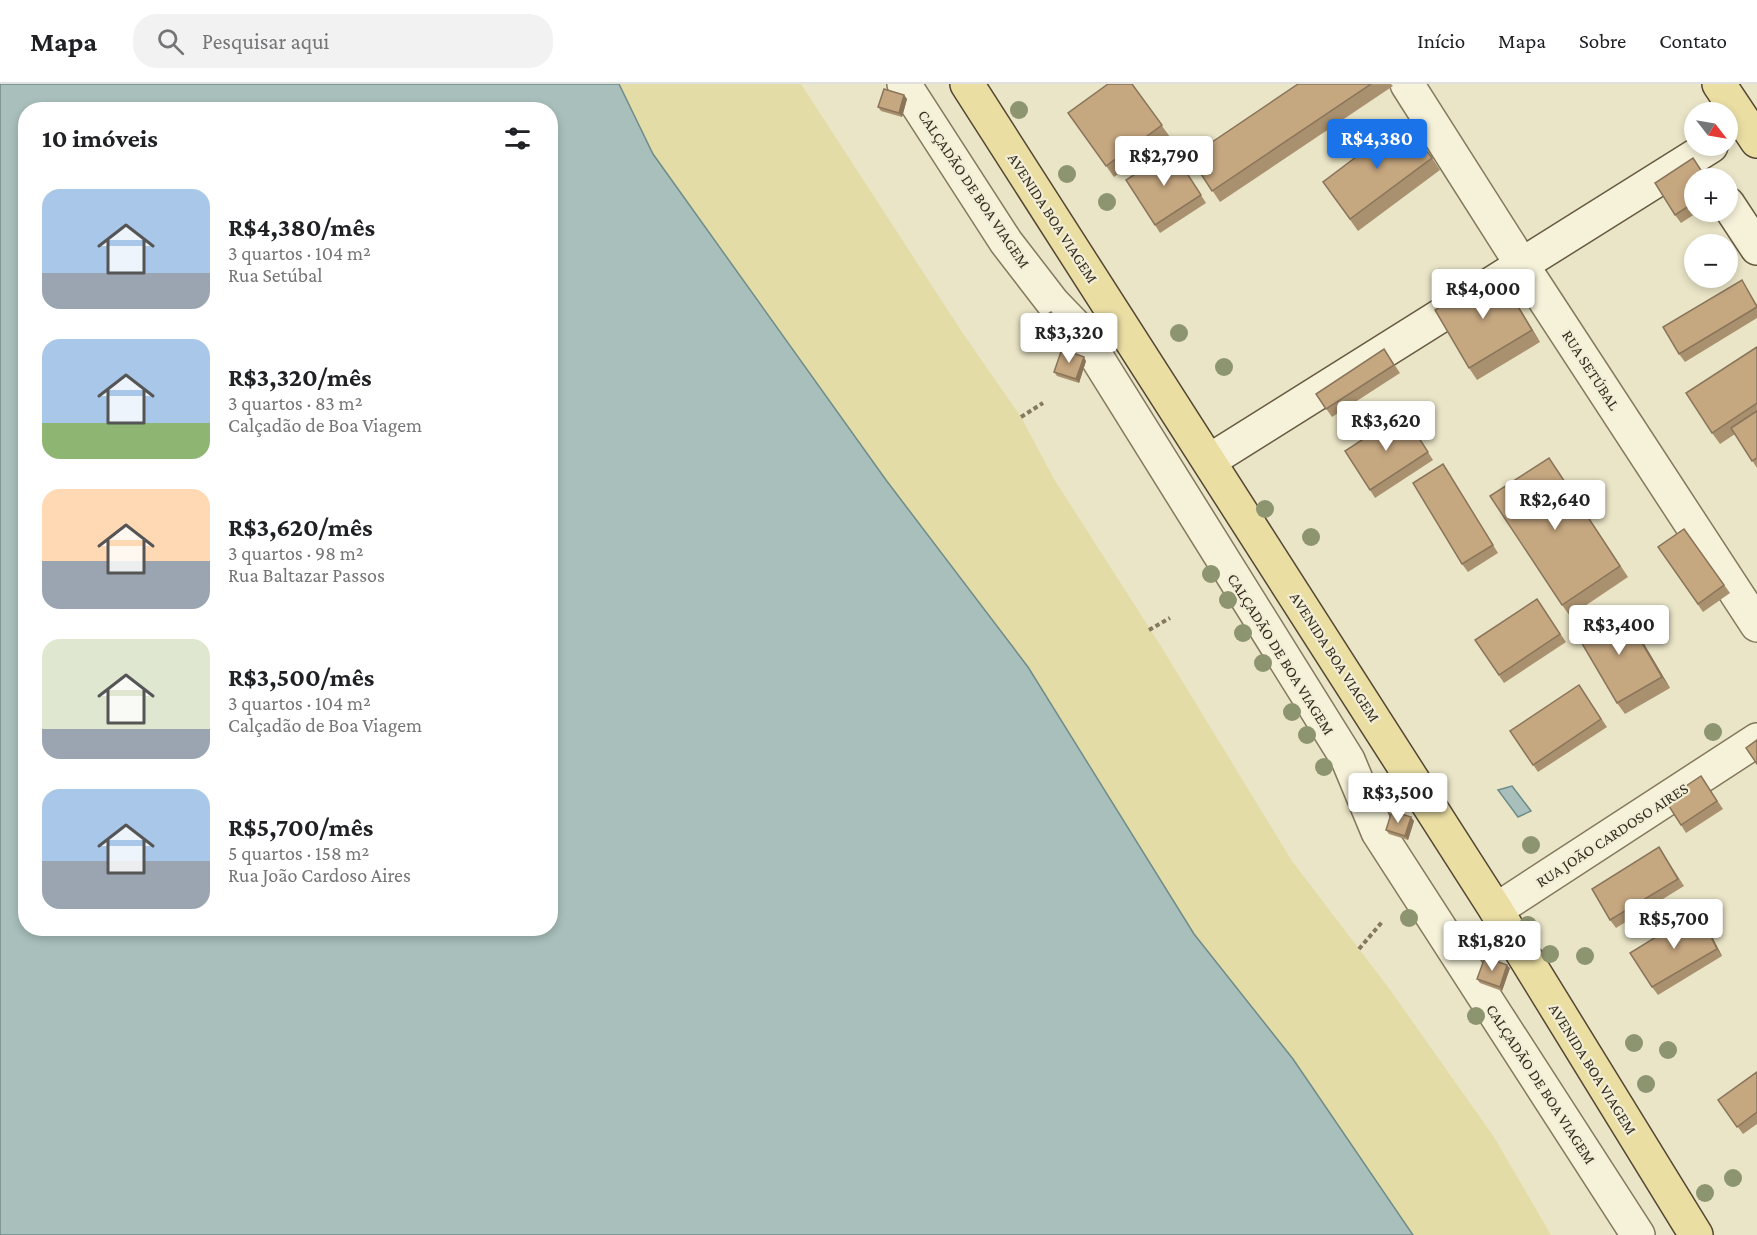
<!DOCTYPE html>
<html lang="pt">
<head>
<meta charset="utf-8">
<style>
	:root { --surface:#fff; --page:#f2f2f2; --text:#202124; --muted:#757577; --line:#e0e0e0; --accent:#1a73e8 }
	body { margin:0; font-family:"Crimson Pro",serif; background:var(--page); color:var(--text); height:100vh; display:flex; flex-direction:column; font-size:22px; white-space:nowrap }
	* { box-sizing:border-box; margin:0 }
	p { font-size:20px; color:var(--muted) }
	.icon { flex:none; width:33px; height:33px; fill:none; stroke:currentColor; stroke-width:2; stroke-linecap:round; stroke-linejoin:round }
	.map { position:relative; flex:1; overflow:hidden }
	.details { position:absolute; left:18px; top:18px; width:540px; height:834px; display:flex; flex-direction:column; background:var(--surface); border-radius:24px; box-shadow:0 3px 9px #0003 }
	.details>* { flex:none }
	.needle { width:39px; rotate:121deg }
	.buttons { position:absolute; left:1684px; top:18px; display:grid; gap:12px }
	.buttons a { display:grid; place-items:center; width:54px; height:54px; border-radius:50%; background:var(--surface); box-shadow:0 3px 9px #0003; font-size:30px }
	.price { position:absolute; translate:-50% -51px; padding:0 14px; border-radius:6px; background:#fff; color:#222; font-size:20px; line-height:39px; filter:drop-shadow(0 2px 3px #0008) }
	.price::after { content:''; position:absolute; left:50%; top:36px; width:18px; height:14px; margin-left:-9px; background:inherit; clip-path:polygon(0 0,100% 0,50% 100%) }
	.price.current { background:var(--accent); color:#fff }
	ul { padding:0; list-style:none }
	li { display:flex; align-items:center; gap:18px; height:150px; padding:0 24px }
	li span { display:grid; place-items:center; flex:none; width:168px; height:120px; border-radius:18px; color:#555 }
	li>.icon { margin-inline-start:auto }
	span .icon { width:72px; height:72px; fill:#fffc; stroke-width:1 }
	li b { font-size:26px }
	h2 { display:flex; justify-content:space-between; align-items:center; height:72px; padding:0 24px; font-size:26px }
	header { display:flex; align-items:center; gap:36px; box-sizing:border-box; height:84px; padding:0 30px; background:var(--surface); border-bottom:2px solid var(--line) }
	header strong { font-size:28px }
	nav { display:flex; gap:33px; margin-inline-start:auto; font-size:21px }
	.search { width:420px; height:54px; background:var(--page); display:flex; align-items:center; gap:15px; box-sizing:border-box; padding:0 21px; border-radius:24px; color:var(--muted); font-size:22px }
	.map>svg:first-child { display:block }
</style>
</head>
<body>
<header>
<strong>Mapa</strong>
<div class="search"><svg class="icon" aria-label="search" viewBox="0 0 24 24"><circle cx="10" cy="10" r="6"/><path d="M15 15l6 6"/></svg>Pesquisar aqui</div>
<nav><a>Início</a><a>Mapa</a><a>Sobre</a><a>Contato</a></nav>
</header>
<div class="map">
<svg width="1757" height="1151" viewBox="0 0 1757 1151">
	<rect width="100%" height="100%" fill="#eae5c7"/>
	<!-- sand -->
	<path fill="#e4dca7" d="M619,0h182l161,248 59,85 33,62 105,164 133,218 96,126 106,150 57,98h-138l-120,-176 -99,-125 -166,-267 -142,-187 -233,-326z"/>
	<!-- water -->
	<g fill="#a8bfbb" stroke="#6f8c89" stroke-width="1.5" fill-rule="evenodd">
		<path d="M0,0h619l34,70 233,326 142,187 166,267 99,125 120,176h-1413zM26,26h524v818h-524z"/>
		<path d="M1512,702l19,25 -13,6 -20,-27z"/>
	</g>
	<g fill="none" stroke-linecap="round" stroke-linejoin="round">
		<!-- street casing -->
		<g stroke="#84785e" stroke-width="36">
			<g id="street">
				<path d="M904,0l102,158 47,61 28,29 267,428 30,72 260,403"/>
				<path d="M1407,0l115,181 235,360"/>
				<path d="M1496,826l261,-170"/>
			</g>
		</g>
		<!-- secondary casing -->
		<g stroke="#665941" stroke-width="36">
			<g id="secondary">
				<path d="M1728,120l29,44"/>
				<path d="M1209,377l502,-315"/>
			</g>
		</g>
		<!-- primary casing -->
		<g stroke="#534632" stroke-width="36">
			<g id="primary">
				<path d="M967,0l529,826 200,325"/>
				<path d="M1719,0l38,57"/>
			</g>
		</g>
		<!-- path -->
		<g stroke="#84785e" stroke-width="4" stroke-dasharray="4.5 3" stroke-linecap="butt">
			<path d="M1021,333l22,-14"/>
			<path d="M1149,546l21,-12"/>
			<path d="M1359,865l23,-27"/>
		</g>
		<!-- street -->
		<use href="#street" stroke="#f6f2da" stroke-width="33"/>
		<!-- secondary -->
		<use href="#secondary" stroke="#f6f2da" stroke-width="33"/>
		<!-- primary -->
		<use href="#primary" stroke="#eadea3" stroke-width="33"/>
	</g>
	<!-- trees -->
	<g fill="#8d9470">
		<circle cx="1019" cy="26" r="9"/>
		<circle cx="1067" cy="90" r="9"/>
		<circle cx="1107" cy="118" r="9"/>
		<circle cx="1179" cy="249" r="9"/>
		<circle cx="1224" cy="283" r="9"/>
		<circle cx="1265" cy="425" r="9"/>
		<circle cx="1311" cy="453" r="9"/>
		<circle cx="1211" cy="490" r="9"/>
		<circle cx="1228" cy="516" r="9"/>
		<circle cx="1243" cy="549" r="9"/>
		<circle cx="1263" cy="579" r="9"/>
		<circle cx="1292" cy="628" r="9"/>
		<circle cx="1713" cy="648" r="9"/>
		<circle cx="1307" cy="651" r="9"/>
		<circle cx="1324" cy="683" r="9"/>
		<circle cx="1531" cy="761" r="9"/>
		<circle cx="1409" cy="834" r="9"/>
		<circle cx="1528" cy="841" r="9"/>
		<circle cx="1550" cy="870" r="9"/>
		<circle cx="1585" cy="872" r="9"/>
		<circle cx="1476" cy="932" r="9"/>
		<circle cx="1634" cy="959" r="9"/>
		<circle cx="1668" cy="966" r="9"/>
		<circle cx="1646" cy="1000" r="9"/>
		<circle cx="1733" cy="1094" r="9"/>
		<circle cx="1705" cy="1109" r="9"/>
	</g>
	<!-- wall -->
	<g fill="#a9906e">
		<path d="M1132,0l38,53 -56,40 -46,-64z"/>
		<path d="M1298,0h93l2,2 -173,116 -30,-45z"/>
		<path d="M904,11l3,4 -5,18 -21,-6 -3,-4z"/>
		<path d="M1172,66l34,53 -46,30 -5,-8z"/>
		<path d="M1432,74l8,12 -82,61 -35,-49z"/>
		<path d="M1695,94v34h3l-17,11 -6,-8z"/>
		<path d="M1505,200l35,58 -63,38 -8,-12z"/>
		<path d="M1747,204l10,17v13l-72,44 -6,-8z"/>
		<path d="M1051,228l20,30 -15,10 -20,-30z"/>
		<path d="M1757,263v121l-22,-34 -15,10 -8,-11z"/>
		<path d="M1384,265l16,24 -68,44 -16,-23z"/>
		<path d="M1086,277l-7,22 -22,-7 -3,-4z"/>
		<path d="M1408,337l25,39 -58,38 -5,-8z"/>
		<path d="M1557,385l71,108 -58,39 -8,-11z"/>
		<path d="M1448,388l50,81 -30,19 -6,-8z"/>
		<path d="M1684,445l46,64 -27,19 -45,-65z"/>
		<path d="M1537,515l29,43 -62,41 -29,-43z"/>
		<path d="M1622,525l8,11 40,68 -45,26 -8,-11z"/>
		<path d="M1579,601l28,42 -69,45 -28,-41z"/>
		<path d="M1701,692l22,33 -37,24 -5,-8z"/>
		<path d="M1411,733l3,4 -6,19 -19,-6 -3,-4z"/>
		<path d="M1659,763l25,39 -68,42 -6,-8z"/>
		<path d="M1703,835l19,37 -64,39 -6,-8z"/>
		<path d="M1510,884l-8,23 -22,-8 -3,-4z"/>
		<path d="M1757,988v52l-14,10 -25,-34z"/>
	</g>
	<!-- shaded-wall -->
	<g fill="#8a755a">
		<path d="M904,11l3,4 -5,18 -3,-4z"/>
		<path d="M1497,188l8,12 35,58 -8,-12z"/>
		<path d="M1084,273l2,4 -7,22 -3,-4z"/>
		<path d="M1622,525l8,11 40,68 -8,-11z"/>
		<path d="M1411,733l3,4 -6,19 -3,-4z"/>
		<path d="M1698,827l5,8 19,37 -5,-7z"/>
		<path d="M1507,881l3,3 -8,23 -2,-4z"/>
	</g>
	<!-- building -->
	<g fill="#c5a780" stroke="#8a755a" stroke-width="1.5">
		<path d="M1108,0h24l30,41 -56,41 -38,-53z"/>
		<path d="M1298,0h73l-159,107 -22,-34z"/>
		<path d="M884,5l20,6 -5,18 -21,-6z"/>
		<path d="M1404,37l28,37 -82,61 -27,-37z"/>
		<path d="M1172,66l29,45 -46,30 -29,-45z"/>
		<path d="M1693,74l13,20h-11v24l-20,13 -20,-32z"/>
		<path d="M1497,188l35,58 -63,38 -34,-58z"/>
		<path d="M1742,196l15,27 -78,47 -16,-27z"/>
		<path d="M1051,228l17,26 -15,10 -17,-26z"/>
		<path d="M1757,263v56l-45,30 -26,-40z"/>
		<path d="M1062,265l22,8 -8,22 -22,-7z"/>
		<path d="M1384,265l10,16 -68,44 -10,-15z"/>
		<path d="M1757,327v47l-5,3 -21,-33z"/>
		<path d="M1403,329l25,39 -58,38 -25,-39z"/>
		<path d="M1549,374l71,108 -58,39 -72,-109z"/>
		<path d="M1443,380l50,81 -31,19 -49,-81z"/>
		<path d="M1684,445l40,56 -26,19 -40,-57z"/>
		<path d="M1537,515l23,35 -61,41 -24,-35z"/>
		<path d="M1622,525l40,68 -45,26 -40,-68z"/>
		<path d="M1579,601l22,34 -68,46 -23,-34z"/>
		<path d="M1757,656v24l-11,-16z"/>
		<path d="M1701,692l16,25 -36,24 -16,-25z"/>
		<path d="M1392,727l19,6 -6,19 -19,-6z"/>
		<path d="M1659,763l19,32 -68,41 -18,-31z"/>
		<path d="M1698,827l19,38 -65,38 -22,-34z"/>
		<path d="M1485,873l22,8 -7,22 -23,-8z"/>
		<path d="M1757,988v40l-20,15 -19,-27z"/>
	</g>
	<g text-anchor="middle" dominant-baseline="central" stroke-width="4.5" stroke-linejoin="round" paint-order="stroke">
		<!-- street labels -->
		<g font-size="16" fill="#362e20" stroke="#f2eed6">
			<text transform="translate(974 105) rotate(56)">CALÇADÃO DE BOA VIAGEM</text>
			<text transform="translate(1053 134) rotate(57)">AVENIDA BOA VIAGEM</text>
			<text transform="translate(1591 286) rotate(57)">RUA SETÚBAL</text>
			<text transform="translate(1281 570) rotate(58)">CALÇADÃO DE BOA VIAGEM</text>
			<text transform="translate(1335 573) rotate(57)">AVENIDA BOA VIAGEM</text>
			<text transform="translate(1612 751) rotate(-33)">RUA JOÃO CARDOSO AIRES</text>
			<text transform="translate(1593 985) rotate(58)">AVENIDA BOA VIAGEM</text>
			<text transform="translate(1541 1000) rotate(57)">CALÇADÃO DE BOA VIAGEM</text>
		</g>
	</g>
</svg>
<div class="buttons">
<a><svg class="needle" viewBox="-14 -14 28 28"><path d="M0-13l5 13h-10z" fill="#e53935"/><path d="M0 13l5-13h-10z" fill="#757577"/></svg></a>
<a>+</a>
<a>−</a>
</div>
<b class="price current" style="left:1377px;top:86px">R$4,380</b>
<b class="price" style="left:1164px;top:103px">R$2,790</b>
<b class="price" style="left:1483px;top:236px">R$4,000</b>
<b class="price" style="left:1069px;top:280px">R$3,320</b>
<b class="price" style="left:1386px;top:368px">R$3,620</b>
<b class="price" style="left:1555px;top:447px">R$2,640</b>
<b class="price" style="left:1619px;top:572px">R$3,400</b>
<b class="price" style="left:1398px;top:740px">R$3,500</b>
<b class="price" style="left:1674px;top:866px">R$5,700</b>
<b class="price" style="left:1492px;top:888px">R$1,820</b>
<section class="details">
<h2>10 imóveis<svg class="icon" aria-label="filters" viewBox="0 0 24 24"><path d="M4 7h16M4 17h16"/><circle cx="9" cy="7" r="2"/><circle cx="15" cy="17" r="2"/></svg></h2>
<ul>
<li><span style="background:linear-gradient(#a9c7e8 70%,#9aa5b1 0)"><svg class="icon" aria-label="home" viewBox="0 0 24 24"><path d="M3 11l9-7 9 7M6 9v11h12V9"/></svg></span><div><b>R$4,380/mês</b><p>3 quartos · 104 m²</p><p>Rua Setúbal</p></div></li>
<li><span style="background:linear-gradient(#a9c7e8 70%,#8fb573 0)"><svg class="icon" aria-label="home" viewBox="0 0 24 24"><path d="M3 11l9-7 9 7M6 9v11h12V9"/></svg></span><div><b>R$3,320/mês</b><p>3 quartos · 83 m²</p><p>Calçadão de Boa Viagem</p></div></li>
<li><span style="background:linear-gradient(#ffd9b3 60%,#9aa5b1 0)"><svg class="icon" aria-label="home" viewBox="0 0 24 24"><path d="M3 11l9-7 9 7M6 9v11h12V9"/></svg></span><div><b>R$3,620/mês</b><p>3 quartos · 98 m²</p><p>Rua Baltazar Passos</p></div></li>
<li><span style="background:linear-gradient(#dfe7d0 75%,#9aa5b1 0)"><svg class="icon" aria-label="home" viewBox="0 0 24 24"><path d="M3 11l9-7 9 7M6 9v11h12V9"/></svg></span><div><b>R$3,500/mês</b><p>3 quartos · 104 m²</p><p>Calçadão de Boa Viagem</p></div></li>
<li><span style="background:linear-gradient(#a9c7e8 60%,#9aa5b1 0)"><svg class="icon" aria-label="home" viewBox="0 0 24 24"><path d="M3 11l9-7 9 7M6 9v11h12V9"/></svg></span><div><b>R$5,700/mês</b><p>5 quartos · 158 m²</p><p>Rua João Cardoso Aires</p></div></li>
</ul>
</section>
</div>
</body>
</html>
